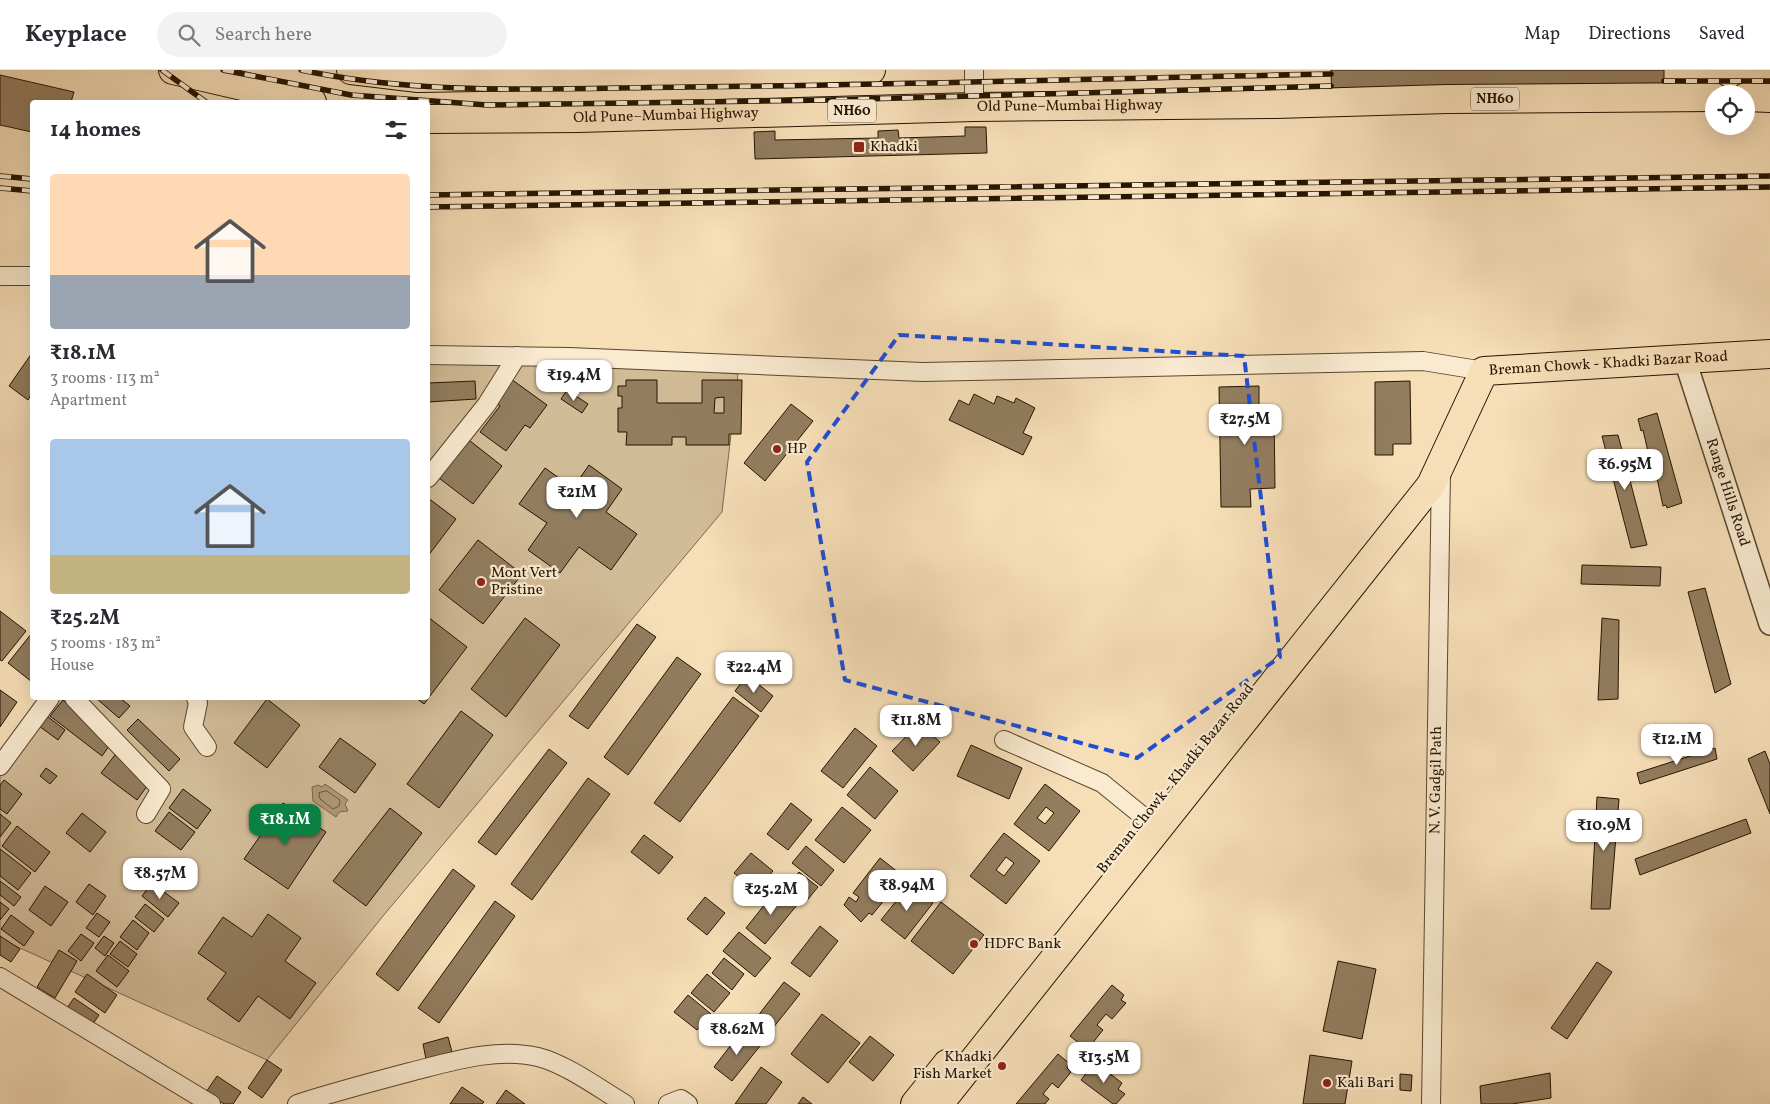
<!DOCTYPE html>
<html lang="en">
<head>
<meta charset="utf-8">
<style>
	:root { --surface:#fff; --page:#f2f2f3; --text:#2b2b33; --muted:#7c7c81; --line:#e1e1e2; --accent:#0b8043 }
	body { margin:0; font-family:Vollkorn,serif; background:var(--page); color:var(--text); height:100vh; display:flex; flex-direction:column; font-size:19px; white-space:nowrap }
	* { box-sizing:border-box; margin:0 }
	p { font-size:16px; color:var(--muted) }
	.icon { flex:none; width:28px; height:28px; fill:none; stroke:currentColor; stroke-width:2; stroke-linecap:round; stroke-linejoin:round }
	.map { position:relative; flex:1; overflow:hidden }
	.panel { position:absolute; left:30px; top:30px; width:400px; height:600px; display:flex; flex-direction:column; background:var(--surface); border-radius:5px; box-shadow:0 5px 20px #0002 }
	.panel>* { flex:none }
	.fabs { position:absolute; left:1705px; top:15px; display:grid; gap:10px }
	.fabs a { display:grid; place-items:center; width:50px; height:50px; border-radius:50%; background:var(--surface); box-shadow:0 5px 20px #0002; font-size:25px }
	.price { position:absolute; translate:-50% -42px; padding:0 11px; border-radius:10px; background:#fff; color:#222; font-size:16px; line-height:32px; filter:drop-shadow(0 1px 2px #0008) }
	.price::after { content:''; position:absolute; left:50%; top:30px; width:15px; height:11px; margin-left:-8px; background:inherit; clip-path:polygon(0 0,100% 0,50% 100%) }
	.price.selected { background:var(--accent); color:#fff }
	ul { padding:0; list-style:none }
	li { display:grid; align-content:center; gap:10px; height:265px; padding:0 20px }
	li span { display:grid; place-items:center; height:155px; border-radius:5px; color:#555 }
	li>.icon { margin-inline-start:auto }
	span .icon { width:90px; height:90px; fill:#fffc; stroke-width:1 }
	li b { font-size:21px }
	h2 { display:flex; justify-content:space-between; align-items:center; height:60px; padding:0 20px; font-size:21px }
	header { display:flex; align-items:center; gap:30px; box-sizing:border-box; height:70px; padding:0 25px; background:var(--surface); border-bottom:1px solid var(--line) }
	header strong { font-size:24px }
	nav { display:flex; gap:28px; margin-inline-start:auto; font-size:18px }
	.search { width:350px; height:45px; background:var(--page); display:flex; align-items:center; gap:12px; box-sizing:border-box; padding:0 18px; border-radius:28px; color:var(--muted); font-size:19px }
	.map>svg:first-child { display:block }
</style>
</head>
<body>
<header>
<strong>Keyplace</strong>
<div class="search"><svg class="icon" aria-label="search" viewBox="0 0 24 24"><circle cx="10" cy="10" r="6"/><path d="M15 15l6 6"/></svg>Search here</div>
<nav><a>Map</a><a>Directions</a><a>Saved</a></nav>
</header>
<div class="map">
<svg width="1770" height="1034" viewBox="0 0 1770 1034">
	<rect width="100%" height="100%" fill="#f6deb7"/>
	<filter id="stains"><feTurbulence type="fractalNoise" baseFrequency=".004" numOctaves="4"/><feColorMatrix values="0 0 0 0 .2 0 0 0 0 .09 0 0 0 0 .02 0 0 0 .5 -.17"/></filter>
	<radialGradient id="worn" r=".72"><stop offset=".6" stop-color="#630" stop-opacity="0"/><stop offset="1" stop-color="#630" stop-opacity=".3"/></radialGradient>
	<!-- green -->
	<path fill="#d2bc98" stroke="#7c684c" d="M500,285l238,19 -16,138 -339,404 -116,144 -267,-121v-174l46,-67h382v-334z"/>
	<!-- water -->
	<path fill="#af9979" stroke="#786449" d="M325,714l23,16 -3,4 3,7 -9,1 -3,5 -23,-16 -1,-14 6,-2 4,2z"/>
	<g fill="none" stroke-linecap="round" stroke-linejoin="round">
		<!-- shore -->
		<path stroke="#6a563c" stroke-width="1" d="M327,721l13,9 -1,6 -6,3 -13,-10 -1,-6z"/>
	</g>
	<!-- building -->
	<g fill="#927d5f" stroke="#251400" fill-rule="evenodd">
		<path d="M1331,0h333v28l-332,4z"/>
		<path d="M0,5l74,17 -3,10h-39v30l-32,-7z"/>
		<path d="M965,57h21l1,26 -232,6 -1,-27 21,-1v9l103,-2v-7l20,-1 1,8 66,-2z"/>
		<path d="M32,283v40l-4,7 -19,-14z"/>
		<path d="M511,309l36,26 -17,23 -5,-3 -19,26 -26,-19 20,-26 -6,-4z"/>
		<path d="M626,310h31v23h45v-23h40l-1,54h-12v11h-43v-8h-14v8h-46l1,-13h-9v-24h4v-12h-4v-10h8zM724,327v16h-10l1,-15z"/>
		<path d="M475,311l1,18 -48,3v-19z"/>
		<path d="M1410,311l1,63h-18v11h-18v-73z"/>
		<path d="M1259,316v24h15l1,78 -25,1 1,18h-30l-2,-120z"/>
		<path d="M567,320l21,14 -6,9 -21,-14z"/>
		<path d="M974,324l20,10 3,-8 17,7 2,-5 19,10 -12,25 9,4 -9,18 -74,-35 10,-20 10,5z"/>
		<path d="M791,334l22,17 -48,60 -21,-18z"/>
		<path d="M1657,343l25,90 -15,5 -1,-3 -3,1 -8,-37h-3l-9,-39 -2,1 -3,-12z"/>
		<path d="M1618,365l29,110 -16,3 -29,-112z"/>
		<path d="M465,367l37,29 -29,38 -38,-29z"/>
		<path d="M589,395l33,24 -16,23 31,22 -26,36 -32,-23 -19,26 -32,-23 19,-27 -28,-19 26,-36 28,20z"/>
		<path d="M428,428l28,21 -28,37z"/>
		<path d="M478,470l44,34 -39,50 -44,-34z"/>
		<path d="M1582,495l79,2 -1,19 -79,-2z"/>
		<path d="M1705,518l26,96 -16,9 -27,-101z"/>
		<path d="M0,541l26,20 -24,30 -2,-1z"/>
		<path d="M428,547l39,30 -43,57 -8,-6h12z"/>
		<path d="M525,548l35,27 -54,72 -35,-28z"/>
		<path d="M1602,548l17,2 -1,79 -20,1z"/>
		<path d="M637,554l19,13 -68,92 -19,-13z"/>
		<path d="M32,563v49l-24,-19z"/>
		<path d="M677,587l24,17 -73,101 -24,-18z"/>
		<path d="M747,605l26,21 -12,16 -26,-21z"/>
		<path d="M0,620l17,12 -17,25z"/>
		<path d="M733,627l26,19 -79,106 -26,-19z"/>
		<path d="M96,628h24l10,8 -11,12z"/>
		<path d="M267,629l33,26 -33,43 -33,-25z"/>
		<path d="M63,630l51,39 -12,17 -52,-40z"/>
		<path d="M461,641l32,24 -54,73 -32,-24z"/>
		<path d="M47,646l18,14 -7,10 -19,-14z"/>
		<path d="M138,649l42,40 -11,12 -42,-41z"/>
		<path d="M919,653l21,19 -27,29 -21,-20z"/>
		<path d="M855,658l22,18 -34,42 -22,-17z"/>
		<path d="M340,668l36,26 -21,29 -36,-26z"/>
		<path d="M971,675l51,23 -13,31 -52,-23z"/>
		<path d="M1715,678l2,11 -77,25 -3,-11z"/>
		<path d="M549,679l18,14 -71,92 -18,-13z"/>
		<path d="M1765,681l5,13v50l-22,-55z"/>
		<path d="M115,685l35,27 -13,18 -36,-27z"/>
		<path d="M870,697l28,24 -23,28 -28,-24z"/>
		<path d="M46,698l11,8 -7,8 -10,-8z"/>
		<path d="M588,708l22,16 -78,106 -21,-16z"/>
		<path d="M4,710l18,14 -15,20 -7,-5v-24z"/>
		<path d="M1045,714l35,27 -31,40 -35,-27zM1046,737l8,6 -9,11 -8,-6z"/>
		<path d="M183,719l28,21 -14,19 -28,-21z"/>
		<path d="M1597,727l22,2 -9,110h-19z"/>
		<path d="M283,733l43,29 -38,57 -44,-30z"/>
		<path d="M791,733l21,17 -24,30 -21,-16z"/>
		<path d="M842,737l29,23 -27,33 -29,-23z"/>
		<path d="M390,738l32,25 -56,73 -33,-25z"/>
		<path d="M169,742l26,20 -14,18 -26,-19z"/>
		<path d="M82,743l24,19 -16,20 -24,-19z"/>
		<path d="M0,744l11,9 -11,14z"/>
		<path d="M1746,749l5,14 -111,42 -5,-16z"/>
		<path d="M17,756l33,26 -15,20 -33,-26z"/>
		<path d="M1004,763l36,28 -34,43 -36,-28zM1006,787l8,6 -10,13 -8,-6z"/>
		<path d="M644,765l29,22 -14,17 -28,-22z"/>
		<path d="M806,776l28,24 -13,16 -29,-23z"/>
		<path d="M0,779l31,24 -13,17 -18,-14z"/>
		<path d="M751,783l22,18 -17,20 -22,-18z"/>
		<path d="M880,788l23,18 -14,17 -10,-8 -3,5 10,8 -14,17 -3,-2 -8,9 -17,-17 5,-8 7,5 3,-5 -6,-4z"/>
		<path d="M453,799l22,17 -77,105 -22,-17z"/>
		<path d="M799,802l19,15 -14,17 -19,-16z"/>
		<path d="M0,811l21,16 -7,9 -14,-11z"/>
		<path d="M152,813l27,20 -11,14 -26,-21z"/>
		<path d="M89,814l17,12 -13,19 -17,-13z"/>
		<path d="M909,815l24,18 -28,36 -24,-19z"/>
		<path d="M45,816l23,16 -17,24 -22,-16z"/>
		<path d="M777,819l20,16 -32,39 -19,-16z"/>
		<path d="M705,827l20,16 -18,22 -20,-16z"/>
		<path d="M495,831l20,15 -76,107 -21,-15z"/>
		<path d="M0,832l9,7 -9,11z"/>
		<path d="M941,832l43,33 -31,39 -42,-33z"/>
		<path d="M145,834l19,15 -10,13 -19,-15z"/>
		<path d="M97,843l13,9 -11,15 -13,-9z"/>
		<path d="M268,844l33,24 -16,23 31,22 -26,36 -32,-23 -19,26 -32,-23 19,-26 -28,-20 25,-36 29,20z"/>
		<path d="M11,845l23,17 -10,14 -23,-17z"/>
		<path d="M133,850l16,13 -12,17 -17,-13z"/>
		<path d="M820,856l18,15 -28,36 -19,-14z"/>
		<path d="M739,862l32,26 -16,19 -32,-26z"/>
		<path d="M81,864l13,9 -13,18 -13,-10z"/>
		<path d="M0,866l20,13 -9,13 -11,-7z"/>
		<path d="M104,866l10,7 -9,13 -10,-8z"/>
		<path d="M120,871l17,13 -9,13 -18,-13z"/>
		<path d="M59,880l18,11 -22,37 -18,-11z"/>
		<path d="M108,885l21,16 -12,16 -21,-16z"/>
		<path d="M724,888l20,16 -12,16 -20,-17z"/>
		<path d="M1338,891l38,8 -14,70 -39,-8z"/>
		<path d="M1597,892l15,10 -45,67 -16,-11z"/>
		<path d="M87,904l30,21 -12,18 -30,-21z"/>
		<path d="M707,904l23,19 -16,19 -23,-19z"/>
		<path d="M784,912l16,12 -31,39 -15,-12z"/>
		<path d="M1112,915l12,10 -3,5 5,3 -14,16 -6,-5 -9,11 6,5 -12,15 -3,-3 -4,5 -14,-11z"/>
		<path d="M688,925l23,19 -14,16 -23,-18z"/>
		<path d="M74,928l25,17 -9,13 -25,-17z"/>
		<path d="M822,944l38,29 -32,40 -37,-29z"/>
		<path d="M741,962l19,14 -28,35 -18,-14z"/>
		<path d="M870,966l24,19 -21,26 -24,-19z"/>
		<path d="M448,967l4,15 -26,7 -3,-15z"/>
		<path d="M1058,984l12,10 -3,4 4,4 -13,16 -6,-5 -9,11 6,5 -4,5h-29z"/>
		<path d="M1310,985l42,6 -7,43h-42z"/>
		<path d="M267,990l15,10 -20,28 -14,-10z"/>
		<path d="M1100,996l22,17 -4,6 7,5 -9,10h-3l-32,-24 10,-13 6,4z"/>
		<path d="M761,997l21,15 -16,22h-31z"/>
		<path d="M1550,1003l1,25 -39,6h-31l-1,-18z"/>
		<path d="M1400,1004l12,1 -1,16 -11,-1z"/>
		<path d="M217,1006l24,16 -8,12h-9l-18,-12z"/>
		<path d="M462,1017l22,15 -2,2h-32z"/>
		<path d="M506,1020l19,14h-29z"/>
		<path d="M803,1027l9,7h-14z"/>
	</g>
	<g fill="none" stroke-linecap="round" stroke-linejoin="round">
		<!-- minor casing -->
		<g stroke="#59462e" stroke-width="20">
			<g id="minor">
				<path d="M974,37v-37"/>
				<path d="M0,206h32"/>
				<path d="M428,285l141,2 354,15 500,-11 61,10"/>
				<path d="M428,408l59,-74 30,-48"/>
				<path d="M74,628l87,91 -15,25"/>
				<path d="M196,628l2,5 -5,24 14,20"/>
				<path d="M1004,670l98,43 43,35"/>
				<path d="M0,696l50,-68"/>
				<path d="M0,907l211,127"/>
				<path d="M297,1034c37,-12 75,-22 113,-32 40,-10 86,-25 128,-15 28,7 62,32 87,47"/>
				<path d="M668,1034l13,-5 7,5"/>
				<path id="s1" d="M1431,1034l10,-632"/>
			</g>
		</g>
		<!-- tertiary casing -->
		<g stroke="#59462e" stroke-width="24">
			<g id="tertiary">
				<path id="s2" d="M1685,290l85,264"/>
			</g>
		</g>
		<!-- primary casing -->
		<g stroke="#251400" stroke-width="30">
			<g id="primary">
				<path d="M915,1034l32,-40"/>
				<path id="s3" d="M939,1034l492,-619 53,-114 286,-17"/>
			</g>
		</g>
		<!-- trunk casing -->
		<g stroke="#251400" stroke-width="30">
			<g id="trunk">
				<path d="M173,0l139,32"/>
				<path d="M351,0l67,8 453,-8"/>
				<path d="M1746,27l24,1"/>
				<path id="s4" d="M428,49l151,-1 395,-11 302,-3 171,-5 267,-2"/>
			</g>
		</g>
		<!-- minor -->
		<use href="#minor" stroke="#f9ead0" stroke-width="18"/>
		<!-- tertiary -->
		<use href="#tertiary" stroke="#f9ead0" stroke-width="21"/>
		<!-- primary -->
		<use href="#primary" stroke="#f6deb7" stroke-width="28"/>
		<!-- trunk -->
		<use href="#trunk" stroke="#f6deb7" stroke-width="28"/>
		<!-- rail casing -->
		<g stroke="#251400" stroke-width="5.5">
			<g id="rail">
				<path d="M162,0l44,32"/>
				<path d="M223,0l128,25 136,10 341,-5 503,-14"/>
				<path d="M301,0c127,27 258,18 388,17 214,-2 428,-9 642,-13"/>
				<path d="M1664,11h106"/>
				<path d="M0,106l32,3"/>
				<path d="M0,118l32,3"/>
				<path d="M428,125l1342,-19"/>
				<path d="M428,137l1342,-20"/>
			</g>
		</g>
		<!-- rail -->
		<use href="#rail" stroke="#f9ead0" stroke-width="4" stroke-dasharray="11" stroke-linecap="butt"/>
	</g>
	<!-- marked area -->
	<path fill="none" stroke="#1d4ed8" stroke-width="4" stroke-dasharray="10 6" stroke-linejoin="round" d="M899,265l345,21 36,301 -143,101 -292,-78 -38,-218z"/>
	<!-- markers -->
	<g fill="#8f2418" stroke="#f9ead0" stroke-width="2">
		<rect x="853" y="71" width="12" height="12" rx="2.5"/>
		<circle cx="777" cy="379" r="5"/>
		<circle cx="481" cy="512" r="5"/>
		<circle cx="974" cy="874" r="5"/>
		<circle cx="1002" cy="996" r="5"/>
		<circle cx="1327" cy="1013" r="5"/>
	</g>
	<g text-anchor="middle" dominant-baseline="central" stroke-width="4.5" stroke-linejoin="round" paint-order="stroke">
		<!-- shield labels -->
		<g fill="#f9ead0" stroke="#65543e" stroke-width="1">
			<rect x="1471" y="17.5" width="48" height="23" rx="4"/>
			<rect x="828" y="29.5" width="48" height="23" rx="4"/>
		</g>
		<g font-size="14" font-weight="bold" fill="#251400">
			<text x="1495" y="29">NH60</text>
			<text x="852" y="41">NH60</text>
		</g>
		<!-- street labels -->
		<g font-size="15" fill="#251400" stroke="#f9ead0">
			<text stroke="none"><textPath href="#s4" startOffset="642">Old Pune–Mumbai Highway</textPath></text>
			<text stroke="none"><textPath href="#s4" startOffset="238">Old Pune–Mumbai Highway</textPath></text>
			<text stroke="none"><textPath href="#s3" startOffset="1041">Breman Chowk - Khadki Bazar Road</textPath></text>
			<text stroke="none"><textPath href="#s2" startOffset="139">Range Hills Road</textPath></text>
			<text transform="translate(1176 709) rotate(-51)">Breman Chowk - Khadki Bazar Road</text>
			<text stroke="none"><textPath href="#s1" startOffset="324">N. V. Gadgil Path</textPath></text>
		</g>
		<!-- poi labels -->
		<g font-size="15" fill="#251400" stroke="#f9ead0" text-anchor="start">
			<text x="870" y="77">Khadki</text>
			<text x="787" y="379">HP</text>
			<text x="491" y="503">Mont Vert<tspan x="491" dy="17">Pristine</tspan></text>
			<text x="984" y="874">HDFC Bank</text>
			<text x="992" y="987" text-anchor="end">Khadki<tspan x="992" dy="17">Fish Market</tspan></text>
			<text x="1337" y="1013">Kali Bari</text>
		</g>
	</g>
	<rect width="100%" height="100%" filter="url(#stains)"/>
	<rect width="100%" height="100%" fill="url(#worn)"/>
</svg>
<div class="fabs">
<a><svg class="icon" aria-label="locate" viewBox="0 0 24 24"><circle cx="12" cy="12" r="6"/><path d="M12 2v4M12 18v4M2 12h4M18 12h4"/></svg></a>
</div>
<b class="price" style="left:574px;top:332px">₹19.4M</b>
<b class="price" style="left:1245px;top:376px">₹27.5M</b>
<b class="price" style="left:1625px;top:421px">₹6.95M</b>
<b class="price" style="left:577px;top:449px">₹21M</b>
<b class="price" style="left:754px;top:624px">₹22.4M</b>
<b class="price" style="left:916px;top:677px">₹11.8M</b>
<b class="price" style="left:1677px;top:696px">₹12.1M</b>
<b class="price selected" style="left:285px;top:776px">₹18.1M</b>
<b class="price" style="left:1604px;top:782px">₹10.9M</b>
<b class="price" style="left:160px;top:830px">₹8.57M</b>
<b class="price" style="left:907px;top:842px">₹8.94M</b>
<b class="price" style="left:771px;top:846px">₹25.2M</b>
<b class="price" style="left:737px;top:986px">₹8.62M</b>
<b class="price" style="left:1104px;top:1014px">₹13.5M</b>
<section class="panel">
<h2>14 homes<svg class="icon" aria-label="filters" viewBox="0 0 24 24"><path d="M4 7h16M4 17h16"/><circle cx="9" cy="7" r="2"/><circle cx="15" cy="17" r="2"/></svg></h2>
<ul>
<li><span style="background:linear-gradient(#ffd9b3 65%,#9aa5b1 0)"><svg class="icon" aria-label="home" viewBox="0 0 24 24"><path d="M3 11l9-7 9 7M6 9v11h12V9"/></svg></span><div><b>₹18.1M</b><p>3 rooms · 113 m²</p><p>Apartment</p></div></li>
<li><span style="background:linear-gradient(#a9c7e8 75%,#c2b280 0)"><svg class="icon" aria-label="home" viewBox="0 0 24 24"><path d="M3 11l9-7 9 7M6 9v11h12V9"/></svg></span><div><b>₹25.2M</b><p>5 rooms · 183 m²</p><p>House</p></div></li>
</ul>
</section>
</div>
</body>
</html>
